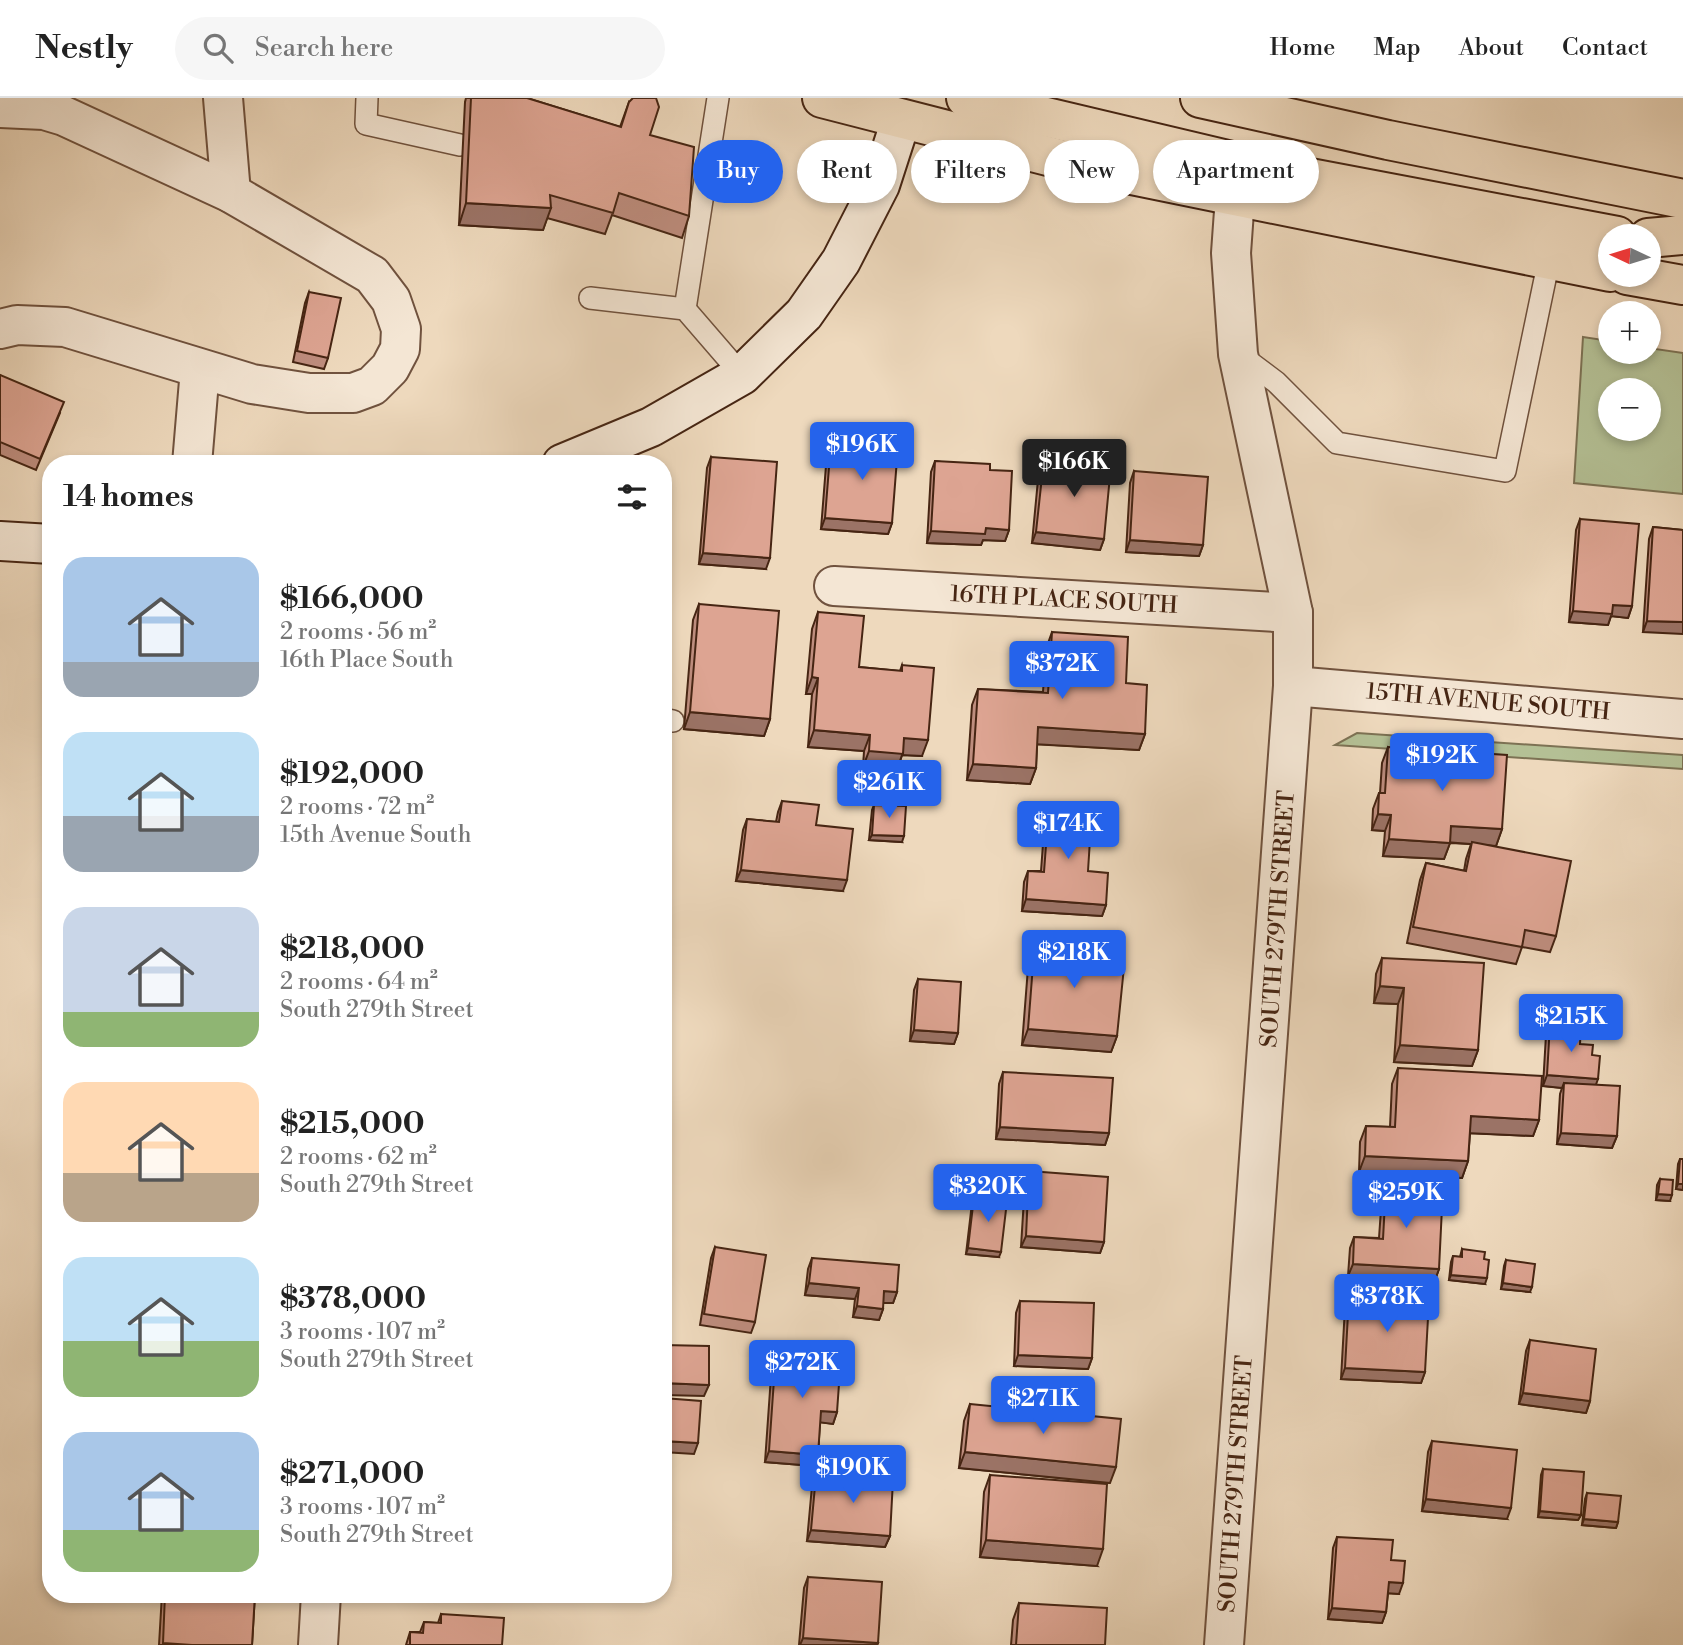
<!DOCTYPE html>
<html lang="en">
<head>
<meta charset="utf-8">
<style>
	:root { --surface:#fff; --page:#f6f6f6; --text:#222; --muted:#767676; --line:#e0e0e0; --accent:#2563eb }
	body { margin:0; font-family:"Libre Bodoni",serif; background:var(--page); color:var(--text); height:100vh; display:flex; flex-direction:column; font-size:26px; white-space:nowrap }
	* { box-sizing:border-box; margin:0 }
	p { font-size:23px; color:var(--muted) }
	.icon { flex:none; width:38px; height:38px; fill:none; stroke:currentColor; stroke-width:2; stroke-linecap:round; stroke-linejoin:round }
	.map { position:relative; flex:1; overflow:hidden }
	.drawer { position:absolute; left:42px; top:357px; width:630px; height:1148px; display:flex; flex-direction:column; background:var(--surface); border-radius:28px; box-shadow:0 4px 10px #0003 }
	.drawer>* { flex:none }
	.guide { position:absolute; left:693px; top:42px; width:665px; height:63px; display:flex; gap:14px }
	.needle { width:46px; rotate:274deg }
	.tools { position:absolute; left:1598px; top:126px; display:grid; gap:14px }
	.tools a { display:grid; place-items:center; width:63px; height:63px; border-radius:50%; background:var(--surface); box-shadow:0 4px 10px #0003; font-size:35px }
	.price { position:absolute; translate:-50% -60px; padding:0 16px; border-radius:7px; background:var(--accent); color:#fff; font-size:23px; line-height:46px; filter:drop-shadow(0 2px 4px #0008) }
	.price::after { content:''; position:absolute; left:50%; top:42px; width:21px; height:16px; margin-left:-10px; background:inherit; clip-path:polygon(0 0,100% 0,50% 100%) }
	.price.current { background:#222; color:#fff }
	ul { padding:0; list-style:none }
	li { display:flex; align-items:center; gap:21px; height:175px; padding:0 21px }
	li span { display:grid; place-items:center; flex:none; width:196px; height:140px; border-radius:21px; color:#555 }
	li>.icon { margin-inline-start:auto }
	span .icon { width:84px; height:84px; fill:#fffc; stroke-width:1 }
	li b { font-size:30px }
	h2 { display:flex; justify-content:space-between; align-items:center; height:84px; padding:0 21px; font-size:30px }
	.pill { padding:0 24px; border-radius:32px; background:var(--surface); box-shadow:0 4px 10px #0003; font-size:24px; line-height:63px }
	.pill.current { background:var(--accent); color:#fff }
	header { display:flex; align-items:center; gap:42px; box-sizing:border-box; height:98px; padding:0 35px; background:var(--surface); border-bottom:2px solid var(--line) }
	header strong { font-size:33px }
	nav { display:flex; gap:38px; margin-inline-start:auto; font-size:24px }
	.search { width:490px; height:63px; background:var(--page); display:flex; align-items:center; gap:18px; box-sizing:border-box; padding:0 24px; border-radius:38px; color:var(--muted); font-size:26px }
	.map>svg:first-child { display:block }
</style>
</head>
<body>
<header>
<strong>Nestly</strong>
<div class="search"><svg class="icon" aria-label="search" viewBox="0 0 24 24"><circle cx="10" cy="10" r="6"/><path d="M15 15l6 6"/></svg>Search here</div>
<nav><a>Home</a><a>Map</a><a>About</a><a>Contact</a></nav>
</header>
<div class="map">
<svg width="1683" height="1547" viewBox="0 0 1683 1547">
	<rect width="100%" height="100%" fill="#eed9bd"/>
	<filter id="stains"><feTurbulence type="fractalNoise" baseFrequency=".00286" numOctaves="4"/><feColorMatrix values="0 0 0 0 .2 0 0 0 0 .09 0 0 0 0 .02 0 0 0 .5 -.17"/></filter>
	<radialGradient id="worn" r=".72"><stop offset=".6" stop-color="#630" stop-opacity="0"/><stop offset="1" stop-color="#630" stop-opacity=".3"/></radialGradient>
	<!-- green -->
	<g fill="#b4c095" stroke="#7d7254" stroke-width="2" fill-rule="evenodd">
		<path d="M1583,239l27,4v11h38l1,-4 34,5v141l-109,-11zM1610,292h38v39h-38z"/>
		<path d="M1357,635l326,22v14l-348,-24z"/>
	</g>
	<g fill="none" stroke-linecap="round" stroke-linejoin="round">
		<!-- service casing -->
		<g stroke="#70523e" stroke-width="24">
			<g id="service">
				<path d="M367,0l-1,26 94,21"/>
				<path d="M590,200l95,11 57,66"/>
				<path d="M685,211l33,-211"/>
				<path d="M1240,257l36,27 61,61 168,28 44,-211"/>
				<path d="M663,621l10,2"/>
			</g>
		</g>
		<!-- minor casing -->
		<g stroke="#70523e" stroke-width="42">
			<g id="minor">
				<path d="M223,0l8,95"/>
				<path d="M0,10l44,2 20,6 167,77 141,82 19,25 10,29 -1,20 -10,19 -18,18 -19,7h-44l-57,-9 -187,-57 -48,-2 -17,4"/>
				<path d="M192,366l8,-95"/>
				<path d="M834,488l459,27"/>
				<path d="M1293,588l390,33"/>
				<path d="M318,1547l3,-51"/>
				<path d="M1224,1547l69,-959v-73l-55,-259 -7,-101 4,-56"/>
			</g>
		</g>
		<!-- secondary casing -->
		<g stroke="#462513" stroke-width="42">
			<g id="secondary">
				<path d="M562,366l89,-37 91,-52 62,-61 37,-53 39,-76 21,-65"/>
				<path d="M0,443l51,3"/>
			</g>
		</g>
		<!-- primary casing -->
		<g stroke="#462513" stroke-width="42">
			<g id="primary">
				<path d="M822,0l265,68 523,106"/>
				<path d="M966,0l312,74 339,64"/>
				<path d="M1200,0l188,42 295,59"/>
				<path d="M1648,140l35,-3"/>
				<path d="M1627,177l56,10"/>
			</g>
		</g>
		<!-- service -->
		<use href="#service" stroke="#f4e6d4" stroke-width="21"/>
		<!-- minor -->
		<use href="#minor" stroke="#f4e6d4" stroke-width="38"/>
		<!-- secondary -->
		<use href="#secondary" stroke="#f4e6d4" stroke-width="38"/>
		<!-- primary -->
		<use href="#primary" stroke="#eed9bd" stroke-width="38"/>
	</g>
	<!-- wall -->
	<g fill="#be8d7e" stroke="#462513" stroke-width="2">
		<path d="M466,0h61l93,29 9,-25 21,33 39,81 -7,22 -70,-23 -7,19 -58,-16 -4,12 -84,-5 6,-123z"/>
		<path d="M309,194l19,66 -4,11 -31,-7 12,-59z"/>
		<path d="M0,277l60,38 -24,57 -36,-15z"/>
		<path d="M831,344l61,81 -4,11 -67,-5 6,-76z"/>
		<path d="M711,359l55,112 -67,-5 8,-96z"/>
		<path d="M1044,360l60,81 -4,11 -68,-7 7,-74z"/>
		<path d="M935,363l55,9 19,60 -4,11 -22,-1 -2,5 -54,-2 4,-71z"/>
		<path d="M1134,373l69,74 -4,11 -73,-4 4,-69z"/>
		<path d="M1580,421l52,87 -4,12 -17,-2 -3,9 -39,-3 7,-92z"/>
		<path d="M1653,429l30,3 -40,102 6,-93z"/>
		<path d="M699,506l71,115 -6,17 -80,-7 9,-109z"/>
		<path d="M818,514l41,55 41,4 2,-6 20,91 -20,-1 -5,15 -34,-3 1,-16 -56,-4 4,-53h-6l6,-65z"/>
		<path d="M1052,534l74,51 19,51 -6,16 -102,-6 -1,24 -6,16 -63,-4 5,-75 6,-16 65,3 3,-43z"/>
		<path d="M1388,649l114,82 -6,17 -6,-1 66,91 -6,16 -28,-5 -6,17 -109,-21 13,-63 6,-17 38,8 2,-12 5,-15 -21,-1 -6,16 -61,-3 2,-25 -13,-1 1,-21 6,-16h1l2,-30z"/>
		<path d="M782,703l34,24 27,66 -107,-10 7,-51 4,-11 29,3 2,-10z"/>
		<path d="M874,707l28,37 -33,-2 3,-30z"/>
		<path d="M1049,707l39,66 18,34 -4,11 -80,-5 2,-29 4,-11h13l4,-54z"/>
		<path d="M1035,841l58,25 24,72 -6,16 -89,-7 7,-90z"/>
		<path d="M1382,860l96,92 -6,16 -78,-4 4,-58 -24,-1 2,-29z"/>
		<path d="M918,881l40,54 -4,11 -44,-3 4,-51z"/>
		<path d="M1550,926l30,20 12,11 4,30 21,51 -5,12 -55,-4 3,-50 2,-6 -19,-2 3,-51z"/>
		<path d="M1398,970l141,52 -6,16 -63,-3 -2,28 -6,17 -103,-6 1,-30 6,-16 24,1 2,-43z"/>
		<path d="M1003,974l106,61 -4,12 -109,-6 3,-55z"/>
		<path d="M1680,1061l3,31 -7,-1 2,-25z"/>
		<path d="M1029,1073l75,71 -4,11 -79,-6 4,-65z"/>
		<path d="M1660,1081l10,22 -14,-1 1,-15z"/>
		<path d="M1386,1086l53,85 -4,11 -87,-4 2,-28 4,-11 25,1 3,-43z"/>
		<path d="M974,1099l25,60 -33,-3 6,-51z"/>
		<path d="M715,1149l40,75 -4,11 -51,-8 11,-67z"/>
		<path d="M1462,1151l23,35 -36,-4 2,-18 2,-6 7,1z"/>
		<path d="M812,1160l85,34 -4,11h-10v6l-4,11 -26,-3 2,-18 -50,-4 3,-26z"/>
		<path d="M1506,1162l24,32 -29,-3 3,-23z"/>
		<path d="M1349,1198l76,76 -4,11 -80,-4 4,-72z"/>
		<path d="M1020,1203l72,57 -4,11 -74,-3 2,-53z"/>
		<path d="M1530,1242l60,61 -4,12 -67,-9 7,-53z"/>
		<path d="M776,1253l61,61 -4,12 -13,-2 -2,33 -4,11 -49,-4 7,-100z"/>
		<path d="M970,1306l140,79 -151,-15 5,-47z"/>
		<path d="M1432,1343l75,78 -85,-8 6,-59z"/>
		<path d="M1543,1371l38,46 -3,5 -40,-3 3,-42z"/>
		<path d="M816,1377l74,61 -5,11 -78,-6 5,-55z"/>
		<path d="M990,1377l107,91 -117,-9 4,-65z"/>
		<path d="M1587,1395l31,29 -2,6 -34,-3 3,-26z"/>
		<path d="M1337,1439l54,23 8,34 -11,-1 -2,19 -4,11 -54,-4 5,-71z"/>
		<path d="M808,1479l70,66 -1,2h-78l5,-57z"/>
		<path d="M162,1496h93l-3,51h-93z"/>
		<path d="M1019,1505l86,42h-94l2,-25z"/>
		<path d="M441,1516l61,31h-96l4,-13h10l4,-10 14,1z"/>
	</g>
	<!-- shaded-wall -->
	<g fill="#9b7366" stroke="#462513" stroke-width="2">
		<path d="M466,105l85,5 -8,22 -84,-5z"/>
		<path d="M825,420l67,5 -4,11 -67,-5z"/>
		<path d="M986,430l23,2 -4,11 -22,-1 -2,5 -54,-2 4,-12z"/>
		<path d="M1036,434l68,7 -4,11 -68,-7z"/>
		<path d="M1130,442l73,5 -4,11 -73,-4z"/>
		<path d="M703,455l67,5 -4,11 -67,-5z"/>
		<path d="M1613,507l19,1 -4,12 -17,-2 -3,9 -39,-3 4,-11z"/>
		<path d="M1647,523l36,1v12l-40,-2z"/>
		<path d="M812,579l6,1 -6,16h-6z"/>
		<path d="M690,614l80,7 -6,17 -80,-7z"/>
		<path d="M1038,629l107,7 -6,16 -107,-6z"/>
		<path d="M814,632l56,5 -6,16 -56,-4z"/>
		<path d="M904,640l24,2 -6,16 -20,-1 -5,15 -34,-3 6,-16z"/>
		<path d="M973,666l63,4 -6,16 -63,-4z"/>
		<path d="M1378,716l13,1 -6,16 -13,-1z"/>
		<path d="M1451,728l51,3 -6,17 -51,-4z"/>
		<path d="M872,737l32,1 -2,6 -33,-2z"/>
		<path d="M1389,741l61,4 -6,16 -61,-3z"/>
		<path d="M741,772l106,10 -4,11 -107,-10z"/>
		<path d="M1026,801l80,6 -4,11 -80,-5z"/>
		<path d="M1380,888l24,2 -6,16 -24,-1z"/>
		<path d="M1028,931l89,7 -6,16 -89,-7z"/>
		<path d="M914,932l44,3 -4,11 -44,-3z"/>
		<path d="M1400,947l78,5 -6,16 -78,-4z"/>
		<path d="M1547,977l51,4 -4,11 -30,-7 -2,5 -19,-2z"/>
		<path d="M1471,1018l68,4 -6,16 -68,-3z"/>
		<path d="M1000,1029l109,6 -4,12 -109,-6z"/>
		<path d="M1561,1035l56,3 -5,12 -55,-4z"/>
		<path d="M1365,1058l103,5 -6,17 -103,-6z"/>
		<path d="M1678,1086h5v6l-7,-1z"/>
		<path d="M1658,1096l14,1 -2,6 -14,-1z"/>
		<path d="M1026,1138l78,6 -4,11 -79,-6z"/>
		<path d="M968,1150l33,4 -2,5 -33,-3z"/>
		<path d="M1353,1166l86,5 -4,11 -87,-4z"/>
		<path d="M1451,1177l36,3 -2,6 -36,-4z"/>
		<path d="M809,1185l50,5 -4,11 -50,-4z"/>
		<path d="M1503,1185l29,4 -2,5 -29,-3z"/>
		<path d="M884,1193l13,1 -4,11h-13z"/>
		<path d="M857,1208l26,3 -4,11 -26,-3z"/>
		<path d="M1018,1257l74,3 -4,11 -74,-3z"/>
		<path d="M1345,1270l80,4 -4,11 -80,-4z"/>
		<path d="M663,1285l46,2 -5,11 -41,-1z"/>
		<path d="M1523,1295l67,8 -4,12 -67,-9z"/>
		<path d="M821,1313l16,1 -4,12 -16,-2z"/>
		<path d="M663,1343l35,2 -4,11 -31,-2z"/>
		<path d="M769,1353l49,4 -4,11 -49,-4z"/>
		<path d="M965,1354l151,15 -6,16 -151,-15z"/>
		<path d="M1426,1401l85,9 -4,11 -85,-8z"/>
		<path d="M1540,1413l41,4 -3,5 -40,-3z"/>
		<path d="M1584,1421l34,3 -2,6 -34,-3z"/>
		<path d="M811,1432l79,6 -5,11 -78,-6z"/>
		<path d="M986,1442l117,9 -6,17 -117,-9z"/>
		<path d="M1389,1484l14,1 -4,11 -15,-1z"/>
		<path d="M410,1496h108l-2,7 -106,-6z"/>
		<path d="M1332,1510l54,4 -4,11 -54,-4z"/>
		<path d="M803,1540l75,5 -1,2h-77z"/>
	</g>
	<!-- building -->
	<g fill="#dda492" stroke="#462513" stroke-width="2">
		<path d="M471,0h56l94,29 8,-25 4,-4h23l3,9 -9,28 44,12 -5,69 -70,-23 -6,20 -63,-18 1,13 -85,-5z"/>
		<path d="M309,194l32,6 -13,60 -31,-7z"/>
		<path d="M0,277l64,27 -24,57 -40,-17z"/>
		<path d="M831,344l67,4 -6,77 -67,-5z"/>
		<path d="M711,359l66,5 -7,96 -67,-5z"/>
		<path d="M1044,360l67,7 -7,74 -68,-7z"/>
		<path d="M935,363l55,3v6l22,1 -3,59 -23,-2 -1,6 -54,-3z"/>
		<path d="M1134,373l74,6 -5,68 -73,-5z"/>
		<path d="M1580,421l59,5 -7,82 -19,-1 -1,9 -39,-3z"/>
		<path d="M1653,429l30,3v92l-36,-1z"/>
		<path d="M699,506l80,7 -9,108 -80,-7z"/>
		<path d="M818,514l46,4 -5,51 43,4v-6l32,3 -6,72 -24,-2 -1,16 -34,-3 1,-16 -56,-5 4,-52 -6,-1z"/>
		<path d="M1052,534l76,5 -2,46 21,2 -2,49 -107,-7 -2,41 -63,-4 5,-75 70,4z"/>
		<path d="M1388,649l119,8 -5,74 -51,-3 -1,17 -61,-4 2,-24 -13,-1 1,-21h6z"/>
		<path d="M782,703l37,4 -3,20 37,4 -6,51 -106,-10 6,-51 32,3z"/>
		<path d="M874,707l32,1 -2,30 -32,-1z"/>
		<path d="M1049,707l43,3 -4,63 20,2 -2,32 -80,-6 2,-28 16,1z"/>
		<path d="M1472,744l99,19 -15,75 -31,-6 -3,17 -109,-20 13,-64 40,8z"/>
		<path d="M1035,841l59,5 -1,20 31,3 -7,69 -89,-7z"/>
		<path d="M1382,860l102,5 -6,87 -78,-5 4,-57 -24,-2z"/>
		<path d="M918,881l43,3 -3,51 -44,-3z"/>
		<path d="M1550,926l31,2 -1,18 13,1 -1,10 8,1 -2,23 -51,-4z"/>
		<path d="M1398,970l144,8 -3,44 -68,-4 -3,45 -103,-5 1,-30 29,1z"/>
		<path d="M1003,974l110,6 -4,55 -109,-6z"/>
		<path d="M1564,985l56,3 -3,50 -56,-3z"/>
		<path d="M1680,1061h3v25h-5z"/>
		<path d="M1029,1073l79,6 -4,65 -78,-6z"/>
		<path d="M1660,1081l13,1 -1,15 -14,-1z"/>
		<path d="M1386,1086l57,3 -4,82 -86,-5 1,-27 29,2z"/>
		<path d="M974,1099l33,4 -6,51 -33,-4z"/>
		<path d="M715,1149l51,8 -11,67 -51,-8z"/>
		<path d="M1462,1151l23,3 -1,7 5,1 -2,18 -36,-3 2,-19 9,1z"/>
		<path d="M812,1160l87,7 -2,27 -13,-1 -1,18 -26,-3 2,-18 -50,-5z"/>
		<path d="M1506,1162l29,4 -3,23 -29,-4z"/>
		<path d="M1349,1198l80,4 -4,72 -80,-4z"/>
		<path d="M1020,1203l74,2 -2,55 -74,-3z"/>
		<path d="M1530,1242l66,9 -6,52 -67,-8z"/>
		<path d="M663,1247l46,1v39l-46,-2z"/>
		<path d="M776,1253l65,5 -4,56 -16,-1 -3,44 -49,-4z"/>
		<path d="M663,1300l38,3 -3,42 -35,-2z"/>
		<path d="M970,1306l151,15 -5,48 -151,-15z"/>
		<path d="M1432,1343l85,9 -6,58 -85,-9z"/>
		<path d="M1543,1371l41,3 -3,43 -41,-4z"/>
		<path d="M816,1377l77,5 -3,56 -79,-6z"/>
		<path d="M990,1377l117,9 -4,65 -117,-9z"/>
		<path d="M1587,1395l34,3 -3,26 -34,-3z"/>
		<path d="M1337,1439l56,3 -2,20 14,1 -2,22 -14,-1 -3,30 -54,-4z"/>
		<path d="M808,1479l74,5 -4,61 -75,-5z"/>
		<path d="M165,1496h90l-3,51h-60l-29,-2z"/>
		<path d="M1019,1505l88,5 -2,37h-89z"/>
		<path d="M441,1516l63,4 -2,27h-92v-13l13,1 1,-11 17,1z"/>
	</g>
	<g text-anchor="middle" dominant-baseline="central" stroke-width="5" stroke-linejoin="round" paint-order="stroke">
		<!-- street labels -->
		<g font-size="23" fill="#462513" stroke="#f4e6d4">
			<text transform="translate(1064 502) rotate(3)">16TH PLACE SOUTH</text>
			<text transform="translate(1488 604) rotate(5)">15TH AVENUE SOUTH</text>
			<text transform="translate(1278 821) rotate(-86)">SOUTH 279TH STREET</text>
			<text transform="translate(1236 1386) rotate(-86)">SOUTH 279TH STREET</text>
		</g>
	</g>
	<rect width="100%" height="100%" filter="url(#stains)"/>
	<rect width="100%" height="100%" fill="url(#worn)"/>
</svg>
<div class="tools">
<a><svg class="needle" viewBox="-14 -14 28 28"><path d="M0-13l5 13h-10z" fill="#e53935"/><path d="M0 13l5-13h-10z" fill="#767676"/></svg></a>
<a>+</a>
<a>−</a>
</div>
<b class="price" style="left:862px;top:384px">$196K</b>
<b class="price current" style="left:1074px;top:401px">$166K</b>
<b class="price" style="left:1062px;top:603px">$372K</b>
<b class="price" style="left:1442px;top:695px">$192K</b>
<b class="price" style="left:889px;top:722px">$261K</b>
<b class="price" style="left:1068px;top:763px">$174K</b>
<b class="price" style="left:1074px;top:892px">$218K</b>
<b class="price" style="left:1571px;top:956px">$215K</b>
<b class="price" style="left:988px;top:1126px">$320K</b>
<b class="price" style="left:1406px;top:1132px">$259K</b>
<b class="price" style="left:1387px;top:1236px">$378K</b>
<b class="price" style="left:802px;top:1302px">$272K</b>
<b class="price" style="left:1043px;top:1338px">$271K</b>
<b class="price" style="left:853px;top:1407px">$190K</b>
<div class="guide">
<a class="pill current">Buy</a>
<a class="pill">Rent</a>
<a class="pill">Filters</a>
<a class="pill">New</a>
<a class="pill">Apartment</a>
</div>
<section class="drawer">
<h2>14 homes<svg class="icon" aria-label="filters" viewBox="0 0 24 24"><path d="M4 7h16M4 17h16"/><circle cx="9" cy="7" r="2"/><circle cx="15" cy="17" r="2"/></svg></h2>
<ul>
<li><span style="background:linear-gradient(#a9c7e8 75%,#9aa5b1 0)"><svg class="icon" aria-label="home" viewBox="0 0 24 24"><path d="M3 11l9-7 9 7M6 9v11h12V9"/></svg></span><div><b>$166,000</b><p>2 rooms · 56 m²</p><p>16th Place South</p></div></li>
<li><span style="background:linear-gradient(#bfe0f5 60%,#9aa5b1 0)"><svg class="icon" aria-label="home" viewBox="0 0 24 24"><path d="M3 11l9-7 9 7M6 9v11h12V9"/></svg></span><div><b>$192,000</b><p>2 rooms · 72 m²</p><p>15th Avenue South</p></div></li>
<li><span style="background:linear-gradient(#c9d6e8 75%,#8fb573 0)"><svg class="icon" aria-label="home" viewBox="0 0 24 24"><path d="M3 11l9-7 9 7M6 9v11h12V9"/></svg></span><div><b>$218,000</b><p>2 rooms · 64 m²</p><p>South 279th Street</p></div></li>
<li><span style="background:linear-gradient(#ffd9b3 65%,#b9a48a 0)"><svg class="icon" aria-label="home" viewBox="0 0 24 24"><path d="M3 11l9-7 9 7M6 9v11h12V9"/></svg></span><div><b>$215,000</b><p>2 rooms · 62 m²</p><p>South 279th Street</p></div></li>
<li><span style="background:linear-gradient(#bfe0f5 60%,#8fb573 0)"><svg class="icon" aria-label="home" viewBox="0 0 24 24"><path d="M3 11l9-7 9 7M6 9v11h12V9"/></svg></span><div><b>$378,000</b><p>3 rooms · 107 m²</p><p>South 279th Street</p></div></li>
<li><span style="background:linear-gradient(#a9c7e8 70%,#8fb573 0)"><svg class="icon" aria-label="home" viewBox="0 0 24 24"><path d="M3 11l9-7 9 7M6 9v11h12V9"/></svg></span><div><b>$271,000</b><p>3 rooms · 107 m²</p><p>South 279th Street</p></div></li>
</ul>
</section>
</div>
</body>
</html>
